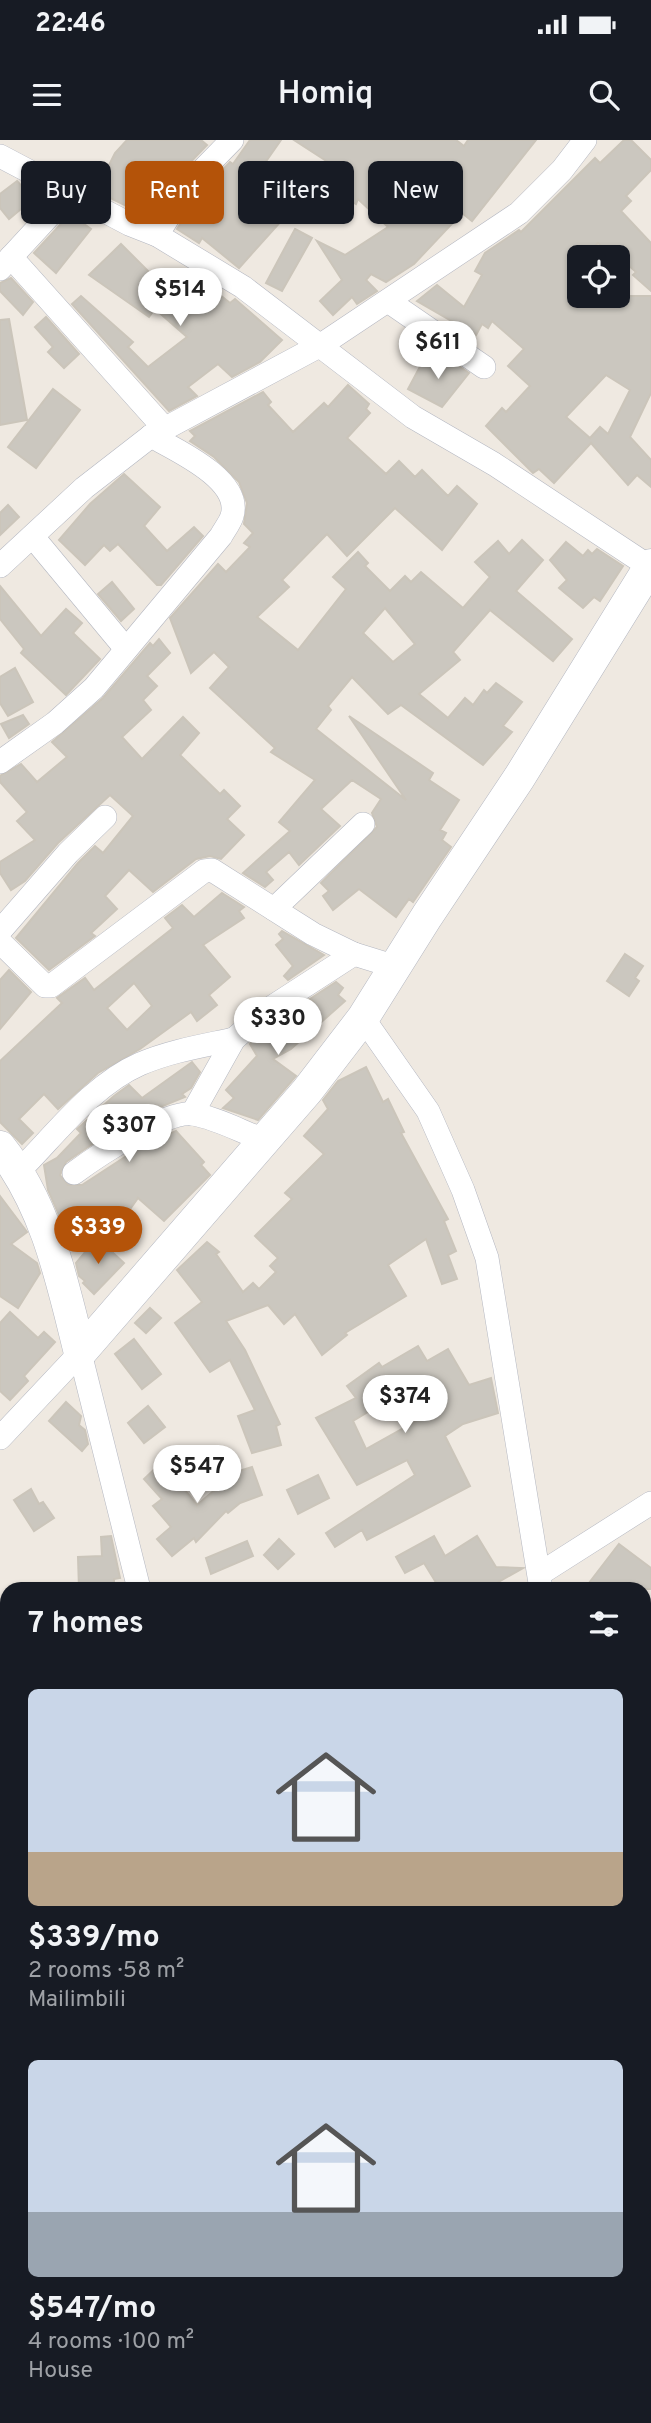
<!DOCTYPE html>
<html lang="en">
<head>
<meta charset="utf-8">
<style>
	:root { --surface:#171b24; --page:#20242c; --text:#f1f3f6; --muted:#9ea1a6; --accent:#b45309 }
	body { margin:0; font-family:Overpass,sans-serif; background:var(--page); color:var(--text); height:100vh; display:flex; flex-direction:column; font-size:26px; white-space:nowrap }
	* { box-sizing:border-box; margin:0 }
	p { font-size:23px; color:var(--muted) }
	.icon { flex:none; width:38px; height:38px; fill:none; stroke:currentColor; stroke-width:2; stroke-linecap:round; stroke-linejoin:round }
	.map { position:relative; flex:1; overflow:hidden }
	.panel { position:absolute; left:0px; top:1442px; width:651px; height:842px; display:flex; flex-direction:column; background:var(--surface); border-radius:21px 21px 0 0; box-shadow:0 2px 5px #0004 }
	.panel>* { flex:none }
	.guide { position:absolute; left:21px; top:21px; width:609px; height:63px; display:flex; gap:14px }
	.buttons { position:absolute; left:567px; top:105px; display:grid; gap:14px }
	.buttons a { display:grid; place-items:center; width:63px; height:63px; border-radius:10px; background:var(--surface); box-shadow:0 2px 5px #0004; font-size:35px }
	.price { position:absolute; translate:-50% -60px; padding:0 16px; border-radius:24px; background:#fff; color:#222; font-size:23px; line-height:46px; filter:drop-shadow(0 2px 4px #0008) }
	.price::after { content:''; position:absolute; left:50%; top:42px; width:21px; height:16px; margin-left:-10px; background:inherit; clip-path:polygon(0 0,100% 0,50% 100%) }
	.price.selected { background:var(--accent); color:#fff }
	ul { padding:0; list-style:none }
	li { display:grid; align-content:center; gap:14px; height:371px; padding:0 28px }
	li span { display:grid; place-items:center; height:217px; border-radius:10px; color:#555 }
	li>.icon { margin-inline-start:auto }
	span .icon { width:126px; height:126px; fill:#fffc; stroke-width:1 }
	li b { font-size:30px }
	h2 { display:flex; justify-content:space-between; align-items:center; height:84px; padding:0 28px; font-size:30px }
	.tag { padding:0 24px; border-radius:10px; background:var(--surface); box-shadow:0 2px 5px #0004; font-size:24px; line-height:63px }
	.tag.selected { background:var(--accent); color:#fff }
	.status { display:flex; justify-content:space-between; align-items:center; height:49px; padding:0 35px; background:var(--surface); direction:ltr }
	.status svg { height:19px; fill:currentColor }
	header { display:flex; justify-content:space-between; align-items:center; height:91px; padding:0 28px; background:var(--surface); font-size:32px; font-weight:600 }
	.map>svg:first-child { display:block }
</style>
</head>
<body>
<div class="status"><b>22:46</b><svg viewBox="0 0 49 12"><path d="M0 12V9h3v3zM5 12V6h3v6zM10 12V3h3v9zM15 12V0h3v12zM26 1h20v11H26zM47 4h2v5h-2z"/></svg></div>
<header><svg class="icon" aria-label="menu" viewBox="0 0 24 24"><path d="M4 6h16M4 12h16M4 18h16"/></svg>Homiq<svg class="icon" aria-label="search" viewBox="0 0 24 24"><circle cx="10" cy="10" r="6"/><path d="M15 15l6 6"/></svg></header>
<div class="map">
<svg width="651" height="2283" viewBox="0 0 651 2283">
	<rect width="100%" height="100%" fill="#efe9e1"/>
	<!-- building -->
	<g fill="#cbc7bf" stroke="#cbc5ba" stroke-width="2" fill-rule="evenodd">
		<path d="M127,0h74l6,5 -30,31 -26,42 -55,-27 19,-38z"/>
		<path d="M250,0h31l-28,40 8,5 -4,7 26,27 -44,49 -37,-30 -3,5 -22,-14 23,-36 30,-31 3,2z"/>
		<path d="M294,0h162l8,6 4,-6h68l-64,81 -10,-8 -48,51 -28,18 -15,-8 -5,6 11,11 -20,13 -5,-7 -19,18 -13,-14 22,-21 -25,-39 28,14 43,-28 -30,-28 -2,5 -36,-21 14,-17z"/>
		<path d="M624,0h7l20,20v10l-25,26 5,5 -10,10 30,32v48l-18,-16 3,-3 -17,-15h-7l-14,-14 -13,14h-6v39h72v97l-21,44 21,23v27l-14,-12 -9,10 -37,-42 -37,40 -15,-14 -6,4 -47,-47 16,-18 4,4 24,-26 -22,-20 16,-17 -32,-28 -4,7 -6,-4 -6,11 -59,-34 20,-16 27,22 18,-32 -7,-4 10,-18 34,-23 2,2 74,-74 5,5zM606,235l24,15 -22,44 -8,-7 -10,11 -24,-21z"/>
		<path d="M17,41l16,18 -24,20 -9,-11v-14z"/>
		<path d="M70,74l21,15 -35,44 -22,-20z"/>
		<path d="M295,89l17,9 -30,53 -16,-8z"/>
		<path d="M121,104l36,36 3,-4 20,15 14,-17 36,29 5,-4 47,41 -22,22 -28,15 -14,-13 -30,23 9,9 -28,15 -97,-107 9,-8 52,46 -5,5 20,20 39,-30 -32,-28 -6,8 -60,-42z"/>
		<path d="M11,138l22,24 -10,13 -23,-24v-8z"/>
		<path d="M46,177l33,37 -15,14 -16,-16 5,-5 -18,-20z"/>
		<path d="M9,179l18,101 -27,5v-105z"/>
		<path d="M444,216l25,17 -27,34 -34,-18 16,-30 12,6z"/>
		<path d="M348,245l21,19 -3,5 4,4 -23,25 39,36 13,-13 16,16 7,-7 26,26 9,-10 20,18 -35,46 -47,-42 -48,48 -20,-22 -45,46 7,7 -32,30 41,33 48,-61 -13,-12 25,-25 10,11 -3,3 25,25 15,-15 6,6 10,-10 42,36 27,-31 -15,-15 23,-21 11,13 13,-14 21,20 -27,31 56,48 -19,22 -63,-51 -37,42 7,8 -41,34 29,24 17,-20 8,7 11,-15 3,3 9,-10 26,19 -19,24 9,6 -29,33 -82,-60 -13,9 -36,-37 -24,29 3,4 -15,19 90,71 -57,-84 84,57 -4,7 30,20 -19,30 6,3 -4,7 9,7 -38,55 -4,-3 -13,18 -37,-28 -26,21 -10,-14 6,-5 -8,-8 56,-56 -5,-14 9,-14 -29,-19 -31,29 19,17 -41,39 -10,-13 -23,20 7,8 -8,7 -22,-14 47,-42 -11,-9 36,-42 -44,-28 4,-4 -65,-60 19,-21 -15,-15 -23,21 -21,-55 48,-54 8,8 24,-25 -6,-4 9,-10 -9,-9 3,-21 -8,-21 -25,-25 -24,-16 5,-5 -5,-5 73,-39 8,10 -3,3 25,27 31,-29 4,4zM385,468l30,36 -22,18 -30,-29z"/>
		<path d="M53,249l27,21 -44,58 -28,-21z"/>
		<path d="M124,334l36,33 -16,19 23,25 27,-24 9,9 -42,49h-4l-39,-41 -8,7 -6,-6 -19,20 -26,-25 31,-36z"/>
		<path d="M8,365l11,12 -19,18v-22z"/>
		<path d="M566,402l17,14 5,-6 4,4 5,-5 26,17 -23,35 -6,-4 -11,11 -24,-20 8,-8 -17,-20z"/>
		<path d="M112,442l22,27 -13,12 -23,-27z"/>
		<path d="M0,446l41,50 25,-27 16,14 -9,10 27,26 -34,36 -45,-42 3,-4 -24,-30z"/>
		<path d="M159,499l11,14 -23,23 10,10 -14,14 8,10 -29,27 20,22 41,-42 16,16 -19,22 40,39 4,-4 16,16 -13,13 17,16 -23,24 -11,-3 -14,3 -43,33 -24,-22 -24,26 12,13 -26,24 4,3 -46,34 -33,-32 62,-75 17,-17 8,7 30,-37 -23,-21 -52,48 -33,38 -14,9 -11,-17v-11l35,-22 -18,-19 10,-9 -27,-30v-6l21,-12 16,18 30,-25 -15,-15 51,-44 47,-55 3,3z"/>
		<path d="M15,528l18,34 -25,14 -8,-13v-26z"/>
		<path d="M23,575l6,9 -20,14 -8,-14z"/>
		<path d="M222,753l22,14 -5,4 5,7 -41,27 27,32 -21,18 8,10 -20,16 -6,-9 -51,37 -42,24 -40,36 -14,-15 -25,25 14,14 -11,11 -22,-22v-61l62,-58 -5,-5 28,-20 9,12 79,-62 -8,-10 17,-13 12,12zM134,843l18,23 -25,24 -20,-22z"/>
		<path d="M282,791l42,24 -36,25 -4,-4 9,-10 -17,-21 7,-6 -4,-5z"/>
		<path d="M625,814l18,12 -8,12 4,3 -10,15 -22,-15z"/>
		<path d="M9,830l22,22 -31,37v-49z"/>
		<path d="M336,842l7,6 -5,7 7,6 -54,48 -18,10 23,17 -38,44 -35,-12 11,-10 -8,-8 31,-34 -7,-12 27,-20 3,6 33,-29 -3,-2z"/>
		<path d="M192,922l8,10 -9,16 -9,6 3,3 -42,17 -36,20 -41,28 -6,13 8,10h14l57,-37 37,-17 28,31 -3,3 9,10 -46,46 -26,-23 -15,21 -11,-8 -28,34 -17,-14 4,-5 -12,-11 -11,-25 -4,-25 13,-7 24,-25 -4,-4 37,-33 15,-11 13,13z"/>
		<path d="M366,927l17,35 5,-3 16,33 -3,1 47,86 -4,2 12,30 -8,4 9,24 -15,5 -16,-45 -38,26 18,31 -61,37 2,2 -25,20 -27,-41 -11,10 -16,-19 -42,16 19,29 35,74 -4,2 5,19 -29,8 -14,-37 17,-6 -25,-50 -20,12 -35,-49 27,-21 -25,-32 30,-28 12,10 -3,2 27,38 10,-9 6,6 17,-17 -6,-6 8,-8 -23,-22 37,-37 -7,-6 39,-39 -20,-18 24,-27 -5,-9 15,-19z"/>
		<path d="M0,1056l27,36 -16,12 26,19 3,10 -22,35 -18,-12z"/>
		<path d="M97,1098l27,25 -30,31 -11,-11 2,-2 -6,-5 -3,-13z"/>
		<path d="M150,1168l11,10 -15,15 -11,-10z"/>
		<path d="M10,1172l28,26 6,-6 11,10 -31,34 4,5 -18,19 -10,-9v-68z"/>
		<path d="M134,1199l27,35 -19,15 -27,-35z"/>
		<path d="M418,1206l9,15 21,-12 21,36 22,-7 7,35 -35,11 -18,12 25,50 -103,54 -5,-10 -27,17 -9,-14 89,-58 -8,-15 -50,25 -41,-67 40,-20 -9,-12 32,-23 3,4zM406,1249l19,27 -59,33 -13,-28z"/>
		<path d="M66,1262l15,14 -2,9 6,5 3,14 -6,7 -33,-30z"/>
		<path d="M148,1266l17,21 -21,16 -16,-20z"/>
		<path d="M162,1322l35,43 39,-33 16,-5 10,28 -22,8 -12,10 -2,-2 -30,31 -2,-4 -22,18 -15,-17 14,-12 -18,-21 9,-7 -18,-20z"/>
		<path d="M318,1335l11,23 -31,16 -11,-24z"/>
		<path d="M31,1349l8,15 4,-2 11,16 -20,13 -20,-31z"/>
		<path d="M111,1396l9,42 -6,1v10h-35l-1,-32 24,-1 -1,-19z"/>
		<path d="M434,1396l11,20 32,-20 19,31 27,1 -37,21h-46l-16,-26 -19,10 -9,-16z"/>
		<path d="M279,1399l15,15 -16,15 -14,-14z"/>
		<path d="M247,1401l6,15 -42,18 -5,-16z"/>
		<path d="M619,1404l32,24v21h-53l-9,-6z"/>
	</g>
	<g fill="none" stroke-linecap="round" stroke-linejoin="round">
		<!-- street casing -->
		<g stroke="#b4b7c1" stroke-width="24">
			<g id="street">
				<path d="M0,16l129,68 28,11 86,52 170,130 81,47 156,103"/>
				<path d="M157,95l32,-51 43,-44"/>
				<path d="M11,117l154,172"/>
				<path d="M0,129l70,-76"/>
				<path d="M388,161l96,66"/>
				<path d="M33,397l93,112"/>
				<path d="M0,426l84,-78 67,-52 170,-91 198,-132 43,-43 23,-30"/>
				<path d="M0,622l55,-39 39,-35 127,-152c3,-6 9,-13 11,-20 11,-36 -56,-66 -81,-80"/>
				<path d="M274,769l89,-85"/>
				<path d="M0,791l68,-78 37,-36"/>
				<path d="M0,802l45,44h6l153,-115 8,-1 101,64 41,20 42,13"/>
				<path d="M363,878l65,93 35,79 24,68 54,331"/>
				<path d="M192,974l42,-75 35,-30 85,-55"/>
				<path d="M19,1031c36,-36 73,-86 121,-107 30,-13 62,-18 94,-25"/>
				<path d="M74,1033c23,-17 92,-63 119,-59 24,4 49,18 71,26"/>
				<path d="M80,1213l59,236"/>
				<path d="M0,1298l80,-85"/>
				<path d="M541,1433l110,-70"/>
				<path d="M644,1555l7,-10"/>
				<path d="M0,1704l7,4"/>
				<path d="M0,1767l7,-7"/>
				<path d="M651,1973c-5,29 -12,68 0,96"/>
				<path d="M0,2030l7,4"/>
				<path d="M204,2277l7,6"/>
				<path d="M331,2277l7,6"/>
				<path d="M595,2277l18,6"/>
			</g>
		</g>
		<!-- secondary casing -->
		<g stroke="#b4b7c1" stroke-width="33">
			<g id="secondary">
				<path d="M0,1007c47,59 62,134 80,206"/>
				<path d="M80,1213l227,-262 56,-73 64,-102 92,-138 132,-213"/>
			</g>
		</g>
		<!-- street -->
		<use href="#street" stroke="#fff" stroke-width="23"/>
		<!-- secondary -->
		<use href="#secondary" stroke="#fff" stroke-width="32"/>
	</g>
</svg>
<div class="buttons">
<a><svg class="icon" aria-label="locate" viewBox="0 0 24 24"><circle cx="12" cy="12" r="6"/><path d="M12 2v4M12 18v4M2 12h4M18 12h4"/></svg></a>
</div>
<b class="price" style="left:180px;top:188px">$514</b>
<b class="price" style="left:438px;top:241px">$611</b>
<b class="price" style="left:278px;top:917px">$330</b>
<b class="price" style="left:129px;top:1024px">$307</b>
<b class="price selected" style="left:98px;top:1126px">$339</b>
<b class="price" style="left:405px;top:1295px">$374</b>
<b class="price" style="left:197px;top:1365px">$547</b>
<div class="guide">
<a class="tag">Buy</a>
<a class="tag selected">Rent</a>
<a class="tag">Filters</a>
<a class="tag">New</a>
</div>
<section class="panel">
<h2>7 homes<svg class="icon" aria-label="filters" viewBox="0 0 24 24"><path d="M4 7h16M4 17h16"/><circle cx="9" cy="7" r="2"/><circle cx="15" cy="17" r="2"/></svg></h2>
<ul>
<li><span style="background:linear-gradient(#c9d6e8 75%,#b9a48a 0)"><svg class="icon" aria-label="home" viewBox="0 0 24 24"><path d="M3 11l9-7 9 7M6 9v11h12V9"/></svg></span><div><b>$339/mo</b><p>2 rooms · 58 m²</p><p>Mailimbili</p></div></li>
<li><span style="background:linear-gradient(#c9d6e8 70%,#9aa5b1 0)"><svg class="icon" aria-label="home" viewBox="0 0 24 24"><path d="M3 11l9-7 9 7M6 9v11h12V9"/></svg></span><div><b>$547/mo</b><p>4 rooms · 100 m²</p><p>House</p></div></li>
</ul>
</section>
</div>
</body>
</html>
